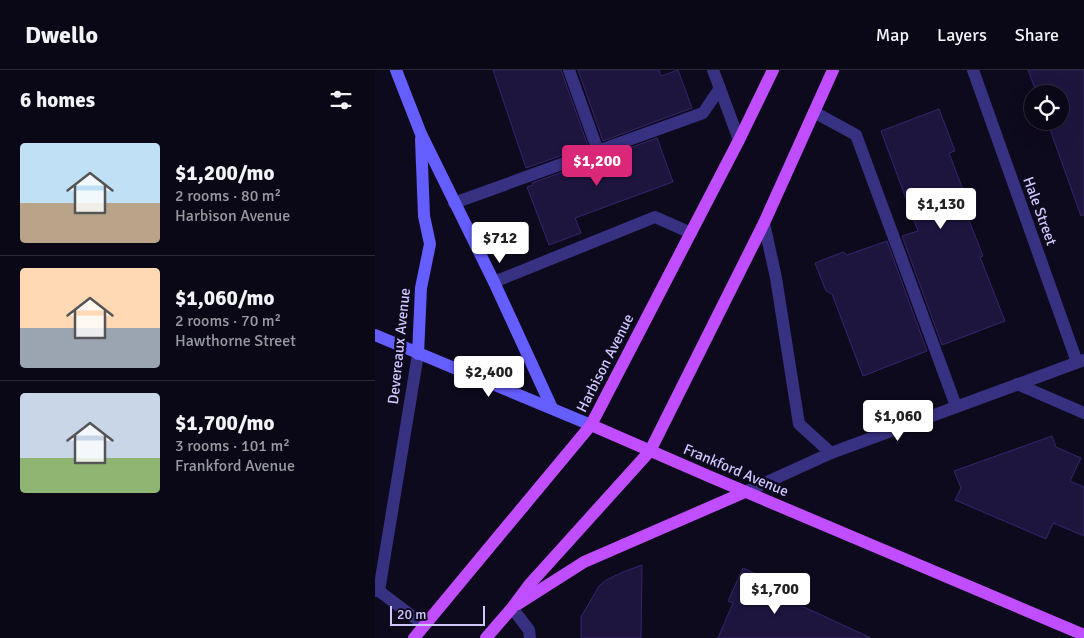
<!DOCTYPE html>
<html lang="en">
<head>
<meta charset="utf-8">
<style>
	:root { --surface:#0a0816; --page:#13111f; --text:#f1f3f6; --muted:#999aa1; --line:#2a2935; --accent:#db2777 }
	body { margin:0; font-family:Signika,sans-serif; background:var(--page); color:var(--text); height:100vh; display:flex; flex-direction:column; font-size:19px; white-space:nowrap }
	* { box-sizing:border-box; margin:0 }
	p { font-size:16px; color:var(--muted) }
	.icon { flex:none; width:28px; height:28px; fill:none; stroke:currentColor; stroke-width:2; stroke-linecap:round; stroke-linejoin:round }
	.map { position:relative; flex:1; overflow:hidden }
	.details { display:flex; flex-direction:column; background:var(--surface); width:375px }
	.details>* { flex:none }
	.tools { position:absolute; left:649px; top:15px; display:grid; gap:10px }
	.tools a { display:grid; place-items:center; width:45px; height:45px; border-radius:50%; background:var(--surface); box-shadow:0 5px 20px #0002,0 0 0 1px var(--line); font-size:25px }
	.scale { position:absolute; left:15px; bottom:12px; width:95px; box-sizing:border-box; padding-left:5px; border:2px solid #cec6ff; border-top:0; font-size:14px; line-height:18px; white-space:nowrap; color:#cec6ff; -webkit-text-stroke:4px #0e0a1d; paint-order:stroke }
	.price { position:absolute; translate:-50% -42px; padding:0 11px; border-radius:5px; background:#fff; color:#222; font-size:16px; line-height:32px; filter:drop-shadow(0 1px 2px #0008) }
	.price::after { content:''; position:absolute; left:50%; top:30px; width:15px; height:11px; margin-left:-8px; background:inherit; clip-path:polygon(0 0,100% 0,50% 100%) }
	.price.selected { background:var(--accent); color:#fff }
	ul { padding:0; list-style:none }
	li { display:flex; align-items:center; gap:15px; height:125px; padding:0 20px }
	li+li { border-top:1px solid var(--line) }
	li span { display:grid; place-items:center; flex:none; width:140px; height:100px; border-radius:5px; color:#555 }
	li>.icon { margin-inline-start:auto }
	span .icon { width:60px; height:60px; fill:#fffc; stroke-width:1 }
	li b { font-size:21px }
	h2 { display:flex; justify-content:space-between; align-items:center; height:60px; padding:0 20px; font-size:21px }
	header { display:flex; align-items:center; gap:30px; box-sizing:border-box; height:70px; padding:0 25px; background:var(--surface); border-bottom:1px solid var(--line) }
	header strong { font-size:24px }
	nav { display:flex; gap:28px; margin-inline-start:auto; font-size:18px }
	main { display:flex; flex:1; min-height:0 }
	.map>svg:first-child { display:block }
</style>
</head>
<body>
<header>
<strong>Dwello</strong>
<nav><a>Map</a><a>Layers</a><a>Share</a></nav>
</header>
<main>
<section class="details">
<h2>6 homes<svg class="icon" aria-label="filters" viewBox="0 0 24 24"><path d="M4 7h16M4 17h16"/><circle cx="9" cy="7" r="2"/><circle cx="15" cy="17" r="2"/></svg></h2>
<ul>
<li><span style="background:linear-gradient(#bfe0f5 60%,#b9a48a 0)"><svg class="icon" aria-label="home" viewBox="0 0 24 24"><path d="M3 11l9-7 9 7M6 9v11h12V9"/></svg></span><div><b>$1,200/mo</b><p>2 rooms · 80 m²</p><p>Harbison Avenue</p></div></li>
<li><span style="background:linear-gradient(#ffd9b3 60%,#9aa5b1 0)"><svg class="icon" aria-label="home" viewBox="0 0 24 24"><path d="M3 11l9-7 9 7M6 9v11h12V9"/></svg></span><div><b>$1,060/mo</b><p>2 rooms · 70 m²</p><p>Hawthorne Street</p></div></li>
<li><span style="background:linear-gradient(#c9d6e8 65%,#8fb573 0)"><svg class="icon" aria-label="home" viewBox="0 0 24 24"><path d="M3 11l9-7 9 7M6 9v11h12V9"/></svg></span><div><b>$1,700/mo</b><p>3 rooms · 101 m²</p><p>Frankford Avenue</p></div></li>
</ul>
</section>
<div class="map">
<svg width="709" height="568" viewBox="0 0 709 568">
	<rect width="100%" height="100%" fill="#0e0a1d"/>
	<!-- building -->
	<g fill="#1e153f" stroke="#35256d">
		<path d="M118,0h68l27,76 -62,22z"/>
		<path d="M203,0h81l2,6 17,-6 14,38 -89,33z"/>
		<path d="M653,0h56v145l-3,1 -34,-95h13v-27h-23z"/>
		<path d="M564,39l16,42 -6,2 19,50 -5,2 20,51 -3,1 25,64 -63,24 -40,-109 16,-5 -37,-100z"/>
		<path d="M282,68l16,44 -98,36 6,15 -32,12 -22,-58 6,-2 -1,-2z"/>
		<path d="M512,171l40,110 -64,25 -31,-82 -6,-3 -11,-28 28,-11 4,3z"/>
		<path d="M677,366l4,11 25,11 -11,23 14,6v49l-31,-13 -7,16 -91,-39 6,-12 -7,-17z"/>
		<path d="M267,495l-1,73h-60v-21l18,-31 7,-6 17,-8z"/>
		<path d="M368,498l37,17 -4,9 95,44h-153l15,-35 -5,-2z"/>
	</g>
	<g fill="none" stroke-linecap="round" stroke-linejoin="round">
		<!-- lane -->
		<g stroke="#363180" stroke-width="12">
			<path d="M194,0l29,81"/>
			<path d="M439,42l42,23 100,271"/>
			<path d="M79,133l249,-90 17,-25"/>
			<path d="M389,153l12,55 23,146 32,29"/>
			<path d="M119,212l161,-65 36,16"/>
			<path d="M642,314l67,29"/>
		</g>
		<!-- street -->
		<g stroke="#363180" stroke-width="12">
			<path d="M338,0l26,70"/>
			<path d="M598,0l104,292"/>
			<path d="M370,422l86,-39 253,-93"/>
			<path d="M0,521h4l45,34"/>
			<path d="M4,521l39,-237"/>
			<path d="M137,538l17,22 1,8"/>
		</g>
		<!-- secondary -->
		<g stroke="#645dff" stroke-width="12">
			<path d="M21,0l25,64 73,148 58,126"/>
			<path d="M0,265l216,90"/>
			<path d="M43,284l3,-66 9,-44 -6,-28 -3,-77"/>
		</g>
		<!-- primary -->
		<g stroke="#c04dff" stroke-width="12">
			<path d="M216,355l122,53 371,157"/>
			<path d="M143,534l66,-42 161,-70"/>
			<path d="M39,568l177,-213 148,-285 34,-70"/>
			<path d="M111,568l26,-30 17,-23 121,-134 114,-228 69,-153"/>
		</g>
	</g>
	<g text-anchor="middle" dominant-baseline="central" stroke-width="5" stroke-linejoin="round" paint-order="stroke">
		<!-- street labels -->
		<g font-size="15" fill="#cec6ff" stroke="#0e0a1d">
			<text transform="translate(665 141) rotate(70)">Hale Street</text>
			<text transform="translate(24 276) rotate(-84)">Devereaux Avenue</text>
			<text transform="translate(230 293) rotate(-63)">Harbison Avenue</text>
			<text transform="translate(361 400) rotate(23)">Frankford Avenue</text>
		</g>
	</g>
</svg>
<div class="tools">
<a><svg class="icon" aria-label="locate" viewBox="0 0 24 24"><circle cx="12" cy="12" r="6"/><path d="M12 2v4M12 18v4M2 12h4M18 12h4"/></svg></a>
</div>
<div class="scale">20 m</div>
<b class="price selected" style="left:222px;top:117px">$1,200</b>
<b class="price" style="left:566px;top:160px">$1,130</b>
<b class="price" style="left:125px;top:194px">$712</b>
<b class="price" style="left:114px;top:328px">$2,400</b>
<b class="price" style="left:523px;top:372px">$1,060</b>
<b class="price" style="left:400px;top:545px">$1,700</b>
</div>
</main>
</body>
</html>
